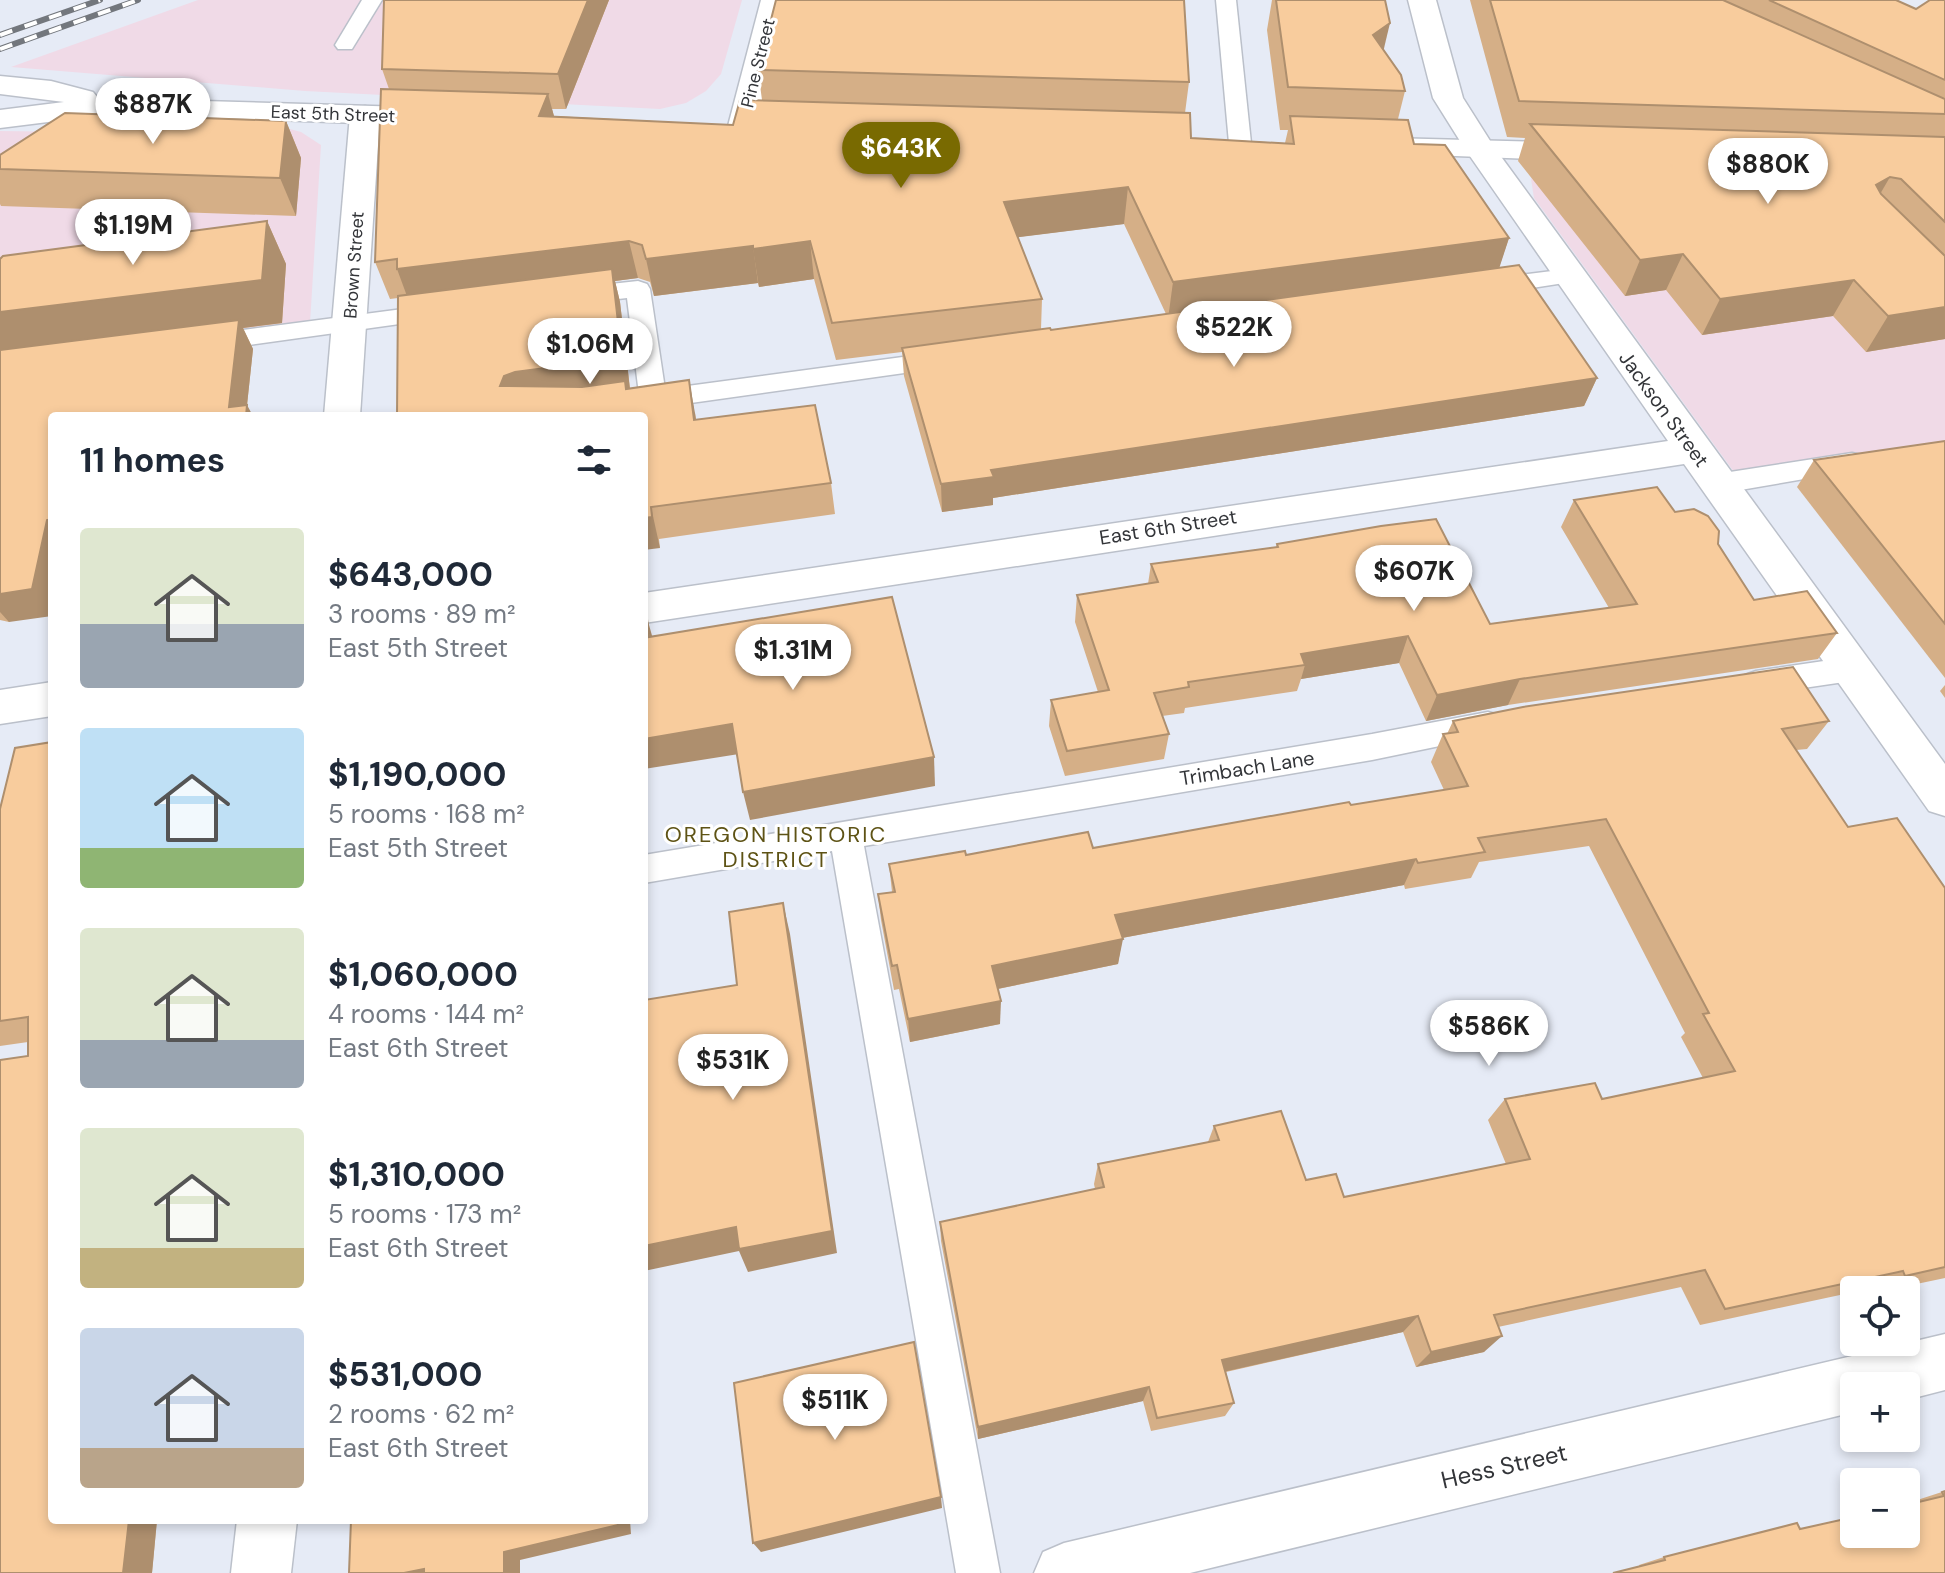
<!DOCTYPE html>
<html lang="en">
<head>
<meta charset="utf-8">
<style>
	:root { --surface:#fff; --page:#f2f2f3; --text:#1f2937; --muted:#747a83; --accent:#796a01 }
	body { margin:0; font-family:"DM Sans",sans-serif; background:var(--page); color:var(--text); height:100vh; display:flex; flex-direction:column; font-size:30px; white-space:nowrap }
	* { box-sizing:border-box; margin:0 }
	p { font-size:26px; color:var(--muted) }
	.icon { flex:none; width:44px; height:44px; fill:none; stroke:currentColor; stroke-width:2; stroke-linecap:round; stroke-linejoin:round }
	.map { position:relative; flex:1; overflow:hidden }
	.drawer { position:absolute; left:48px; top:412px; width:600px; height:1112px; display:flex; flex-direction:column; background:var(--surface); border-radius:8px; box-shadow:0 4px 12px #0003 }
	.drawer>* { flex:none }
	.controls { position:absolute; left:1840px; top:1276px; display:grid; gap:16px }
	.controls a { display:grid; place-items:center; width:80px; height:80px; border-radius:8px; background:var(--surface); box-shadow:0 4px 12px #0003; font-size:40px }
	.price { position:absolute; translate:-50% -68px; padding:0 18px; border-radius:28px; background:#fff; color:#222; font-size:26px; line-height:52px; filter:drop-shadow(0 2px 4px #0008) }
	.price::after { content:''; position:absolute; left:50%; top:48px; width:24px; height:18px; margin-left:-12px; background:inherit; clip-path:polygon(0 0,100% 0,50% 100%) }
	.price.on { background:var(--accent); color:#fff }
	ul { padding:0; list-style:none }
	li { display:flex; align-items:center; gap:24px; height:200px; padding:0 32px }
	li span { display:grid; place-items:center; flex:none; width:224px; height:160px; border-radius:8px; color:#555 }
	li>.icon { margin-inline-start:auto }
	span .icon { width:96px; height:96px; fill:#fffc; stroke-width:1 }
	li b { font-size:34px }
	h2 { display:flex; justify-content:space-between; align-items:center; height:96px; padding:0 32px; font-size:34px }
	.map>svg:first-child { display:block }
</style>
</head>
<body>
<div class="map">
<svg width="1945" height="1573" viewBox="0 0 1945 1573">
	<rect width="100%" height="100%" fill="#e6ebf6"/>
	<!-- commercial -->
	<g fill="#f0dae7">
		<path d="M198,0h544l-21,74 -15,17 -20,12 -26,6 -355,-18 -294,-24z"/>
		<path d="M271,124l30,8 20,13 -11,178 -310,51v-243l78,1z"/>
		<path d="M1548,168l397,4v284l-200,31 -211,-289 -3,-19z"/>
	</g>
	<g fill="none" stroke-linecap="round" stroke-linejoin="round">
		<!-- service casing -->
		<g stroke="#bbc0ca" stroke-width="3">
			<g id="service">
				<path d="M362,0h20l-30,49h-14l-3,-4z"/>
				<path d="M1216,0h20l15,143 -11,7 -11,-7z"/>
				<path d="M1568,269l9,2 3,5 -3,5 -89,14 -9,-3 -3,-5 3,-5 9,-3z"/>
				<path d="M638,281l9,3 3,5 15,100 282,-38 9,2 4,6 -4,6 -9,2 -299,42 -9,-3 -4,-6 4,-6 -12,-96 -53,6 -9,-3 -3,-5 3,-5 9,-3z"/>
				<path d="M441,304l9,3 3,5 -3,5 -245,34 -9,-2 -4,-6 4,-6 9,-2z"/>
				<path d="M1852,453l10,2 3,7 -3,7 -145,25 -10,-3 -4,-7 4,-7 10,-3z"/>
				<path d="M1851,657l11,4 4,8 -4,8 -11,4 -95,14 -11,-4 -4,-8 4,-8 11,-4z"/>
				<path d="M1488,712l11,3 5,9 -5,9 -11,3 -116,24 -508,86 136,727h-44l-124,-722 -188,32v-28l728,-121z"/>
			</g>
		</g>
		<!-- minor casing -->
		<g stroke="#bbc0ca" stroke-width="3">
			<g id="minor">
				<path d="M761,0h28l-31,126 -4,6 -11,3 -11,-3 -4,-6z"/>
				<path d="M1408,0h28l27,98 31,49 451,617v52l-16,-5 -245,-347 -1040,159v-30l1024,-152 -203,-292 -32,-51z"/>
				<path d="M365,106l10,3 5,6 -20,301h-36l26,-301 5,-6z"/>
				<path d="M52,682v34l-52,8v-34z"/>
				<path d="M1945,1334v56l-39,10v-14h-52v26l-664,161h-156l9,-21 21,-9z"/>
				<path d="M237,1520h60l-6,53h-60z"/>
			</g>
		</g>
		<!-- tertiary casing -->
		<g stroke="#bbc0ca" stroke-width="3">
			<g id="tertiary">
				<path d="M0,76l51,5 42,11 5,6 342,10 10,3 5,6 -5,6 -10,3 -328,-12 -112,14v-18l64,-8 -64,-8z"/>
				<path d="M1389,138l191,5 11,3 4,6 -4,6 -11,3 -202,-8 -4,-6 4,-6z"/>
			</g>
		</g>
		<!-- service -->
		<use href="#service" fill="#fff" fill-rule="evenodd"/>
		<!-- minor -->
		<use href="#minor" fill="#fff" fill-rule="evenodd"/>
		<!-- tertiary -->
		<use href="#tertiary" fill="#fff" fill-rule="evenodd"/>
		<!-- rail casing -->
		<g stroke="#73777d" stroke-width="6">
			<g id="rail">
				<path d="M0,35l100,-35"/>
				<path d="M0,49l138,-49"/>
			</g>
		</g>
		<!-- rail -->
		<use href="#rail" stroke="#fff" stroke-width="4" stroke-dasharray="13" stroke-linecap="butt"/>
	</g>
	<!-- wall -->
	<g fill="#d5af87" fill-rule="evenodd">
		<path d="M384,0h225l-43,109h-14l2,7 179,9 29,-25 -4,-30 431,12 -4,31 6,25 94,5 3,-13h-8l-13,-100 5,-30h113l-1,50 21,41 -7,28 16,25 95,94 -10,29 98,111 -13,28 -591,92v7l-51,7 -38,-136 -2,-24 -66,8 -22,-81 -55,8 -1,-4 -104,13 -4,-14 -12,-4 -23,3 5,21 10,86 65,25 1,7 135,63 4,31 -176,25 1,9 -262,-250 -8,1 -15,-37 14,-173 -7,-20zM1124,224l42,90 -115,16 -10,-1 1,-30 -24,-62z"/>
		<path d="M1470,0h426l20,9 29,-9v339l-79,13 -33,-36 -131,19 -36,-45 -41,6 -107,-135 7,-23 -18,-1z"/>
		<path d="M286,121l15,37 -5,58 -295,-10 -1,-2v-49z"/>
		<path d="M267,221l19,43 -4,59 -39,5 10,21 -6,56 -195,11 -43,206 -9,-2v-361z"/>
		<path d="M1945,441v237l-148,-191 17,-27z"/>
		<path d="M1574,500l101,12 43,32 36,56 83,33 -19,26 -310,46 -82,16 -27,-58 -98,16 -4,12 -112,17 -1,5 -22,3 7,18 -5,25 -99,17 -16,-50 2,-26 47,-8 -23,-70 2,-27 71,-11 3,-20 125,-17 1,-3 213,80 119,-16 -48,-81z"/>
		<path d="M1945,685v13l-5,-7z"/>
		<path d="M1453,721h376l-22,28 -11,1 52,77 97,61v390l-57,12h-15l-1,-2 -18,2v2l-154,33 -19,-38 -183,40 -14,25 -68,15 -13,-35 -177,40 8,31 -9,13 -74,15 -8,-30 -165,38 -37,-198 -1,-19 155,-33 -1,-5 4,-20 110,-22 6,-16 92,54 38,17 162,-33 -18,-44 17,-21h97l101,-21 -22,-41 4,-4 -96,-187 -110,16 -8,16 -66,11 -1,-4 -282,53 -4,26 -120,25 2,35 -90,18 -11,-53 -5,1 -13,-70 -3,-26 14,-2 -3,-28 77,-9 127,-7 351,-58 -13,-28 12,-28h4z"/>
		<path d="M52,742v778h105l-5,53h-152l28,-531 -28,4v-237z"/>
		<path d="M1945,1491v82l-305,-6 -1,-2 25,-8 136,-28 109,-25 -1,-1z"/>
	</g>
	<!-- shaded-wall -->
	<g fill="#ae8f6e">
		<path d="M588,0h21l-43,109 -8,-35z"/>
		<path d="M1390,23l-10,42 -7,-30z"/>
		<path d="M548,94l10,37 -19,-15z"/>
		<path d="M286,121l15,37 -5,58 -16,-38z"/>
		<path d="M1890,177l-21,36 7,-28z"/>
		<path d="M1128,187l-4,37 -120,15v-37z"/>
		<path d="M267,221l19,43 -4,59 -39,5 10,21 -6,56 6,11h-19l-234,-62v-42z"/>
		<path d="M1509,238l-12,37 -329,44 5,-37z"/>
		<path d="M629,241l9,37 -23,3 5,21 10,88 -130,-4 -89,-79 -14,-38z"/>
		<path d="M810,241l4,38 -55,8 -6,-38z"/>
		<path d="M753,246l5,37 -104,13 -8,-37z"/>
		<path d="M1683,254l-17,36 -41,6 15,-36z"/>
		<path d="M1854,280l-21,36 -131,19 18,-36z"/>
		<path d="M1945,307v32l-79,13 22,-36z"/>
		<path d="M1597,378l-13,28 -591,92v7l-51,7 -1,-28 50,-14z"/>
		<path d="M689,380l6,33 6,39 -7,-32z"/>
		<path d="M651,507l9,41 -16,2v-32z"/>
		<path d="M52,519v97l-43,6 -9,-10v-18l47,-74z"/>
		<path d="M644,607l12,43 -12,-27z"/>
		<path d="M1408,636l-9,27 -98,16 4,-14 -4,-11z"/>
		<path d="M1520,679l-12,26 -82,16 11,-26z"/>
		<path d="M732,724l7,30 -95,15v-30z"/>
		<path d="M934,757l1,29 -185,34 -7,-28z"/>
		<path d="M1416,859l-12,26 -293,55 4,-25z"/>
		<path d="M783,903l7,31 47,319 -89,19 -9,-21 -95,20v-25z"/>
		<path d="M1123,939l-5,25 -126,26v-24z"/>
		<path d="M1001,1001l-1,23 -90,18 -2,-23z"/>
		<path d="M1418,1316l-15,16 -189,42 8,-14z"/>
		<path d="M1502,1336l-18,16 -68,15 15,-15z"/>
		<path d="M1149,1387l-6,14 -165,38v-12z"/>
		<path d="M941,1497l1,11 -181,44 -8,-9z"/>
		<path d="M129,1520h28l-5,53h-29z"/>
		<path d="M618,1520h12l1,14 -111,26v13h-16v-21z"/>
		<path d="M424,1569l11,4h-31z"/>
	</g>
	<!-- building -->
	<g fill="#f8cc9d" stroke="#ae8f6e" stroke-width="2">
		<path d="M384,0h204l-30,74 -176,-5z"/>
		<path d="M776,0h408l5,82 -431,-12z"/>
		<path d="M1276,0h109l5,23 -17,12 28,40 4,16 -117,-4z"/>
		<path d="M1490,0h233l222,99v15l-426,-13z"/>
		<path d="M1769,0h127l20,9 14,-9h15v80z"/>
		<path d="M381,89l167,5 -9,22 194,9 7,-25h3l447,13 1,25 103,6 -4,-28 118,4 6,24 31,1 64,93 -336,44 -45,-95 -124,15 38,97 -210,24 -22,-82 -57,8v-3l-107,13 -4,-14 -13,-4 -232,28v-10l-22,3z"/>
		<path d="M65,113l221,8 -6,57 -280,-9v-14z"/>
		<path d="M1530,124l415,13v85l-44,-43 -11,-2 -14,8 5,9 64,62v51l-57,9 -34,-36 -134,19 -37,-45 -43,6z"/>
		<path d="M267,221l-5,59 -262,32v-53l3,-3z"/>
		<path d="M1519,265l78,113 -606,92 3,7 -53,7 -39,-136 148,-20 1,2z"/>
		<path d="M612,269l10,89 -107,14 -11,4 -4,10 82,1 43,-6 1,8 63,-9 5,40 121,-15 16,78 -180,24 1,10 -8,1v-102h-247l1,-120z"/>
		<path d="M239,320l-10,87 18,-2 -1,11h-194v103l-5,1 -15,69 -32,5v-244z"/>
		<path d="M1945,441v183l-131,-164z"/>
		<path d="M1657,487l18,25 19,-3 14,7 11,15 -1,13 36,56 53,-9 30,42 -317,46 -83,16 -29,-59 -107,18 4,11 -117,17 1,5 -35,6 15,41 -102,17 -16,-51 58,-10 -32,-95 81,-13 -7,-18 127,-17 -1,-3 104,-18 55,-7 54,105 147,-20 -63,-104z"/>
		<path d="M892,597l42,160 -191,35 -11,-68 -88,15v-119l3,-1 2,18z"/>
		<path d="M1793,667l36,54 -47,8 66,98 49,-9 48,70v379l-40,9 -2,-5 -178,38 -20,-39 -211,45 8,21 -71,16 -13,-36 -196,44 12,43 -77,15 -8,-31 -171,40 -38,-205 164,-35 -6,-23 121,-24 -5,-14 67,-15 25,69 30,-6 8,23 186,-38 -25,-60 90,-16 7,16 133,-28 -32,-57 6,-1 -103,-194 -128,19 7,14 -67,11 -2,-4 -301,56 8,24 -131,27 9,35 -93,18 -11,-54 -5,1 -14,-72 17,-2 -6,-28 76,-13 1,4 122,-23 5,16 256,-46 2,3 117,-19 -25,-52 15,-2 -5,-11 70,-14z"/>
		<path d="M52,742v778h77l-6,53h-123v-513l28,-4v-39l-28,4v-212l15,-61z"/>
		<path d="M783,903l49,328 -93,18 -3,-22 -92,19v-246l93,-15 -8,-73z"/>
		<path d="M914,1342l27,155 -188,46 -19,-160z"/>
		<path d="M1945,1491v82h-332l52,-13 -1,-3 133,-34 3,6 54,-12v17h52v-29l38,-9 -2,-4z"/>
		<path d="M351,1520h267v5l-114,27v21h-80v-4l-20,4h-55z"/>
	</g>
	<g text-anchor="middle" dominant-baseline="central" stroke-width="6" stroke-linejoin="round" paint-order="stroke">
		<!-- far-street labels -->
		<g font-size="18" fill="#333539" stroke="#fff">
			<text transform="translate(758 63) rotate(-76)">Pine Street</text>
			<text transform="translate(333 114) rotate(2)">East 5th Street</text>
			<text transform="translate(354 265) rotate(-86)">Brown Street</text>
		</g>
		<!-- street labels -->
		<g font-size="20" fill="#333539" stroke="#fff">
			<text transform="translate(1664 409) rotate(54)">Jackson Street</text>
			<text transform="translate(1168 527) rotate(-9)">East 6th Street</text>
			<text transform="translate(1247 768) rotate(-9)">Trimbach Lane</text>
		</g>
		<!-- neighbourhood labels -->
		<g font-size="22" letter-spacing="2" fill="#5e5315" stroke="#fff">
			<text x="776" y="834">OREGON HISTORIC<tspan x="776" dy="25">DISTRICT</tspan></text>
		</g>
		<!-- near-street labels -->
		<g font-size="24" fill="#333539" stroke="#fff">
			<text transform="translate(1504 1466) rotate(-13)">Hess Street</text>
		</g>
	</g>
</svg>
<div class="controls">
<a><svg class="icon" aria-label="locate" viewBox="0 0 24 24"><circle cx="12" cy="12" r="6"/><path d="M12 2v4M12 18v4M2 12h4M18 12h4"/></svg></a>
<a>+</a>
<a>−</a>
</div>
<b class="price" style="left:153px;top:146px">$887K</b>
<b class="price on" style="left:901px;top:190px">$643K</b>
<b class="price" style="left:1768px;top:206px">$880K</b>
<b class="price" style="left:133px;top:267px">$1.19M</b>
<b class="price" style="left:1234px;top:369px">$522K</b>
<b class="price" style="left:590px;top:386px">$1.06M</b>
<b class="price" style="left:1414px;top:613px">$607K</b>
<b class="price" style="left:793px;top:692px">$1.31M</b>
<b class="price" style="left:1489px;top:1068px">$586K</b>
<b class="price" style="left:733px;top:1102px">$531K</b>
<b class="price" style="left:835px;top:1442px">$511K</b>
<section class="drawer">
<h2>11 homes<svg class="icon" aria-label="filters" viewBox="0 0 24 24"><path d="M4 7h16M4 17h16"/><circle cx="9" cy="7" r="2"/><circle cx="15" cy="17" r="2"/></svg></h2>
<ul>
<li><span style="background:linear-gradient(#dfe7d0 60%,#9aa5b1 0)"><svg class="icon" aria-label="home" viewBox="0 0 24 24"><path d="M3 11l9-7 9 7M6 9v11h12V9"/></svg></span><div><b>$643,000</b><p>3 rooms · 89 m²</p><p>East 5th Street</p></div></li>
<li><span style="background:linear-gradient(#bfe0f5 75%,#8fb573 0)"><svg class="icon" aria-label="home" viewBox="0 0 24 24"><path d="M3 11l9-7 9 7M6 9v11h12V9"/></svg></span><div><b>$1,190,000</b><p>5 rooms · 168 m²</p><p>East 5th Street</p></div></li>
<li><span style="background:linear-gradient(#dfe7d0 70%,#9aa5b1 0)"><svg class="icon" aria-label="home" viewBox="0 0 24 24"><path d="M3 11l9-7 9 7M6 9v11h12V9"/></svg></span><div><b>$1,060,000</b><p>4 rooms · 144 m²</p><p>East 6th Street</p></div></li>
<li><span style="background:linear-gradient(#dfe7d0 75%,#c2b280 0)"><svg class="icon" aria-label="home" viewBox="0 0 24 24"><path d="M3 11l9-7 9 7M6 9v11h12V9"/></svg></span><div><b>$1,310,000</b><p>5 rooms · 173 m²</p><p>East 6th Street</p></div></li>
<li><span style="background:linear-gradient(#c9d6e8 75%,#b9a48a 0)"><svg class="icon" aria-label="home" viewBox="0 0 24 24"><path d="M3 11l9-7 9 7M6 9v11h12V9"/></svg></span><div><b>$531,000</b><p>2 rooms · 62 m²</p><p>East 6th Street</p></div></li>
</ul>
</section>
</div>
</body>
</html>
